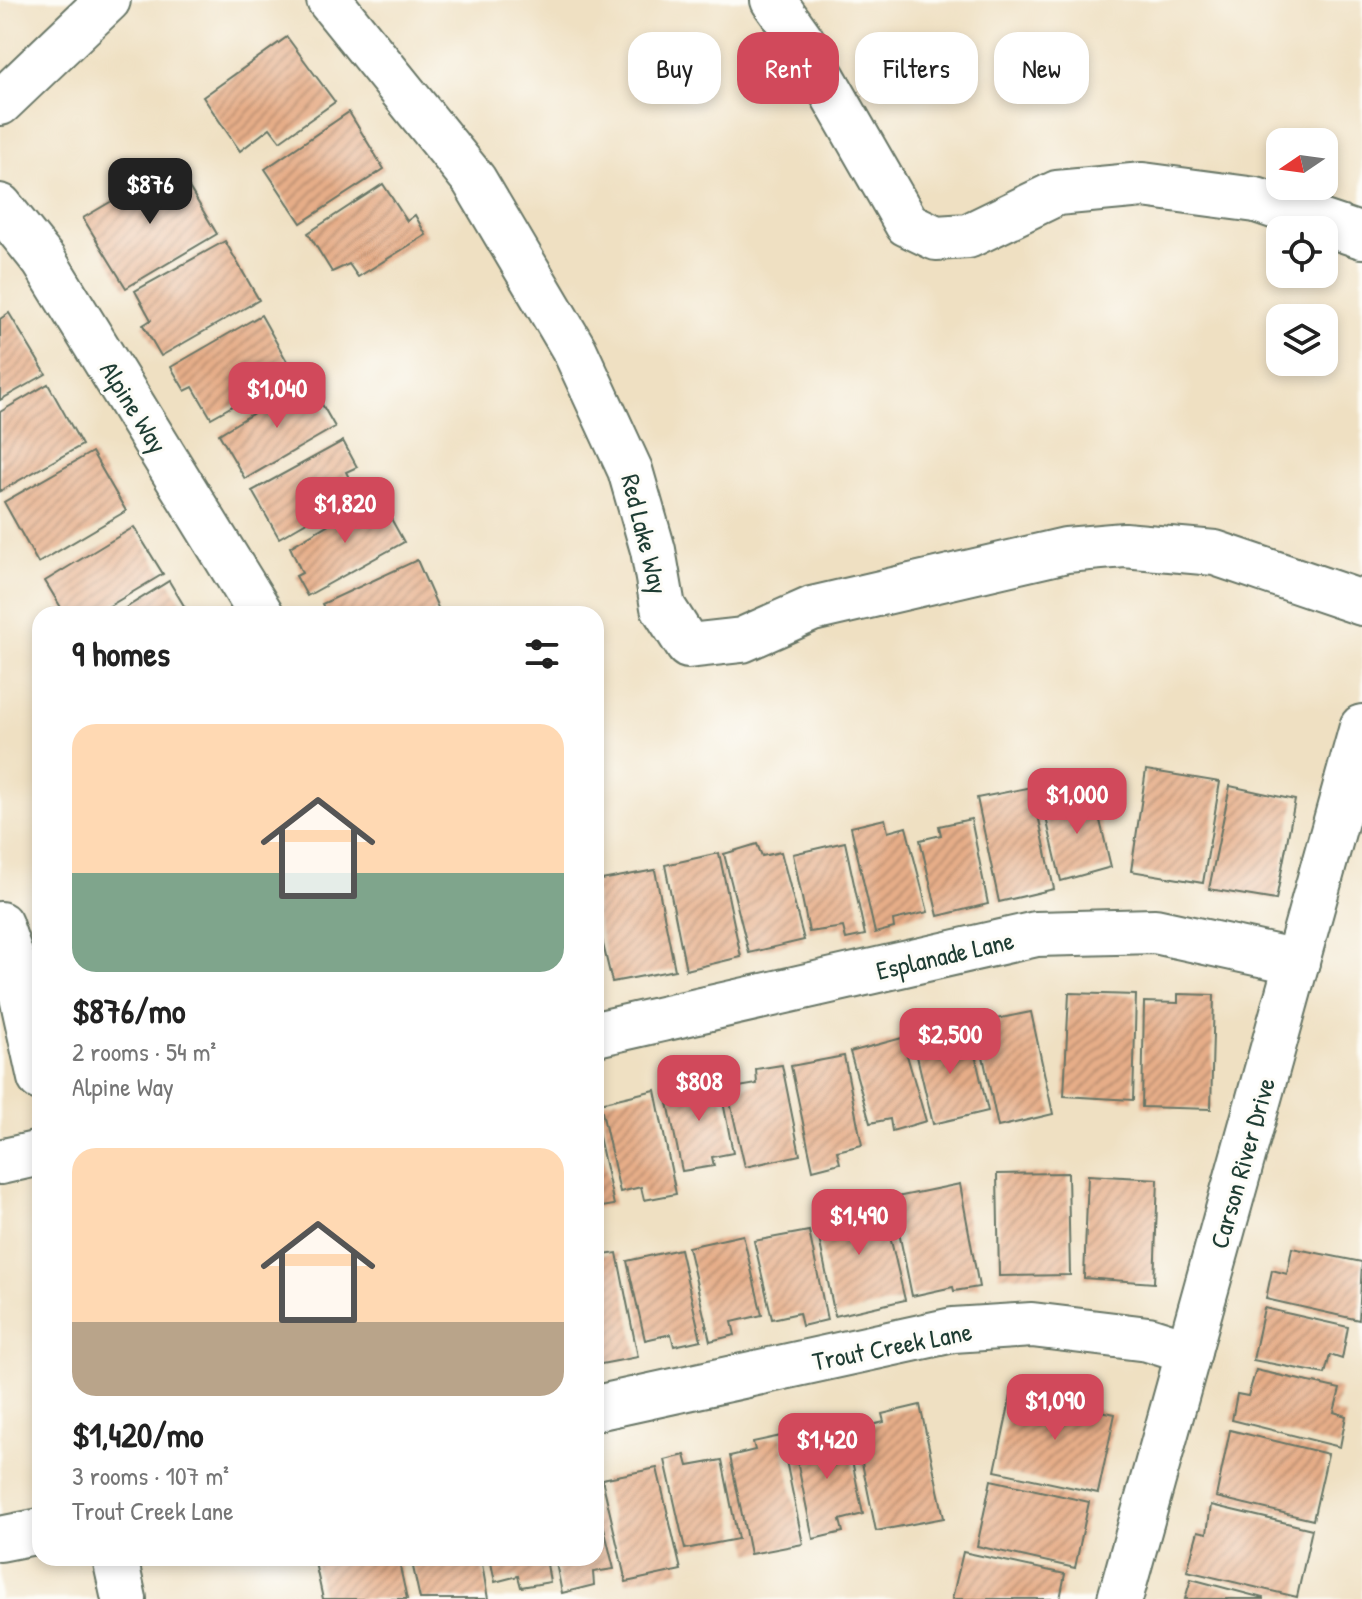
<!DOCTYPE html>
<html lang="en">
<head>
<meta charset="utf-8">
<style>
	:root { --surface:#fff; --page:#f2f2f2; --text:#222; --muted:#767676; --accent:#d1495b }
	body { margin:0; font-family:"Patrick Hand",sans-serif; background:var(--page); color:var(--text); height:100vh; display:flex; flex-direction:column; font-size:30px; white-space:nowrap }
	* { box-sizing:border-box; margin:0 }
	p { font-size:26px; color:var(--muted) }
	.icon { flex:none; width:44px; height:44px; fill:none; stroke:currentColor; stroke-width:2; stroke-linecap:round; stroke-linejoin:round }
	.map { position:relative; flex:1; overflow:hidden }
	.details { position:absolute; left:32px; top:606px; width:572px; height:960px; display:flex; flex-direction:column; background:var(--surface); border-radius:24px; box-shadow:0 4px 12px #0003 }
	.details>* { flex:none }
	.top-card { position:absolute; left:628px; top:32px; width:614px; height:72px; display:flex; gap:16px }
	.needle { width:52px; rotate:257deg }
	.buttons { position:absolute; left:1266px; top:128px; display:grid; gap:16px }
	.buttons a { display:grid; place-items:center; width:72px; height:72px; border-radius:16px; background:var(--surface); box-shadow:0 4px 12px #0003; font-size:40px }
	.price { position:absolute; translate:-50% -68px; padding:0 18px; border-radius:16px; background:var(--accent); color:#fff; font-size:26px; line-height:52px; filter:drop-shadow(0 2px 4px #0008) }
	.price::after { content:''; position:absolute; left:50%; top:48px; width:24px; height:18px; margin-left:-12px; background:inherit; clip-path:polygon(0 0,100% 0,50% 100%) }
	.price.current { background:#222; color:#fff }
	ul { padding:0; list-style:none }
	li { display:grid; align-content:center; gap:16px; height:424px; padding:0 40px }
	li span { display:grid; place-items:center; height:248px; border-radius:24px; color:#555 }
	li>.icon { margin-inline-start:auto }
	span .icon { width:144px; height:144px; fill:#fffc; stroke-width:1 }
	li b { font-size:34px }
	h2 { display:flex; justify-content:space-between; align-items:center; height:96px; padding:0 40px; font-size:34px }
	.chip { padding:0 28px; border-radius:24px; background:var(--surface); box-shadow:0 4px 12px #0003; font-size:28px; line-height:72px }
	.chip.current { background:var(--accent); color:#fff }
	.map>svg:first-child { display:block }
</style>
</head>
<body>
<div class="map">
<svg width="1362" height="1599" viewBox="0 0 1362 1599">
	<defs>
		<pattern id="building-hatch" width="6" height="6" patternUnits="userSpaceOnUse" patternTransform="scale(2)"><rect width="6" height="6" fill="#e6ad88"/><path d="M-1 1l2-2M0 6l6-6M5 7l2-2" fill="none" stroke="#ba8e70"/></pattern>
	</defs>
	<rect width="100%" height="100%" fill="#fdfcf7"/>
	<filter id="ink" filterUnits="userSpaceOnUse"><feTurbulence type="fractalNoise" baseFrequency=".0125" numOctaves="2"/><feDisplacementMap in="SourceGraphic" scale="16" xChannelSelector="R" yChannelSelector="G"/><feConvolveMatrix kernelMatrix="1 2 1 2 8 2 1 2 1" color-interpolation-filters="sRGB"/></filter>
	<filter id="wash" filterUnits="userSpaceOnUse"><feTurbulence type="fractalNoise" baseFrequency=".006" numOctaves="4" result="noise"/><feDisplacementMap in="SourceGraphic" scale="32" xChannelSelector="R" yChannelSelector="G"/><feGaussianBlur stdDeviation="1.8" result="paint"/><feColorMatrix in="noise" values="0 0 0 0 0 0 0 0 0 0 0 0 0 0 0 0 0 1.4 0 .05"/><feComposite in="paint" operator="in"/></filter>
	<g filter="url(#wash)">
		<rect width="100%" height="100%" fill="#efe0c2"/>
		<g id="blocks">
			<!-- building -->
			<g fill="url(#building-hatch)">
				<path d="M287,37l48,65 -55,39 -10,-13 -30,23 -37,-54z"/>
				<path d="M349,112l35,57 -83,54 -36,-54z"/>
				<path d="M175,164l42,70 -91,54 -43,-70z"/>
				<path d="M383,184l24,37 8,-6 11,20 -68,42 -9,-13 -17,8 -24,-39z"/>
				<path d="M225,241l34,59 -98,56 -18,-31 8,-5 -16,-29z"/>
				<path d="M9,313l37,61 -46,26v-81z"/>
				<path d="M261,315l32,57 -82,46 -18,-31 -8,4 -14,-24z"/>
				<path d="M308,380l27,47 -90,52 -26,-45z"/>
				<path d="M48,384l34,61 -82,46v-79z"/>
				<path d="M343,441l14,26 -11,5 11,21 -78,45 -27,-47z"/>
				<path d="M92,452l34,59 -88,52 -34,-61z"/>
				<path d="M378,495l26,47 -97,54 -11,-20 6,-3 -12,-26z"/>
				<path d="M134,527l29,47 -67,40h-31l-20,-33z"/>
				<path d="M417,560l22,50 -8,4h-104l-5,-10z"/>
				<path d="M169,581l20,33h-73z"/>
				<path d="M1146,770l74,12 -17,101 -72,-12z"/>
				<path d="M1230,786l65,14 -19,100 -67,-11z"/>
				<path d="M1032,787l22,102 -55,13 -22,-104z"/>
				<path d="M1093,791l18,76 -50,14 -18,-76z"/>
				<path d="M885,819l3,13 18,-5 22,85 -35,8 1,8 -19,5 -24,-106z"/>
				<path d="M971,819l17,85 -50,12 -18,-76 21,-5 -2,-9z"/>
				<path d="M845,842l20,93 -19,4 -3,-12 -34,5 -16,-78z"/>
				<path d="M757,844l5,12 19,-4 23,88 -55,13 -25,-99z"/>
				<path d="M719,853l22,104 -55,13 -21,-105z"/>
				<path d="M655,870l20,100 -63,12 -16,-67v-34z"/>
				<path d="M1069,993l67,2 -3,105 -69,-4z"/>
				<path d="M1178,994l36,1 -3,114 -69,-2 2,-105 34,1z"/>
				<path d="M1031,1012l22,102 -55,13 -22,-104z"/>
				<path d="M939,1029l3,11 28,-7 18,78 -55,13 -21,-89z"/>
				<path d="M902,1038l24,83 -34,10 -2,-12 -20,4 -20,-71z"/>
				<path d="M844,1056l18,89 -25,6 3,12 -27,7 -22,-104z"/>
				<path d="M782,1065l18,90 -55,12 -18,-78 30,-5 -1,-15z"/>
				<path d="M718,1076l15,77 -21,4 2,9 -32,5 -17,-83z"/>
				<path d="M655,1090l21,104 -32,6 -3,-13 -21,5 -20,-89z"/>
				<path d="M596,1123l18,82 -18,3z"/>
				<path d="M1068,1173l2,102 -71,1 -2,-102z"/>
				<path d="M1088,1175l70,4 -4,104 -70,-5z"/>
				<path d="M960,1184l19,103 -25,4 -1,-4 -41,9 -20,-98z"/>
				<path d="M881,1198l24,102 -70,16 -21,-102z"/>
				<path d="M809,1231l18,89 -25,6 -3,-13 -27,6 -18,-78z"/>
				<path d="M743,1235l19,80 -30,7 3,13 -25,6 -22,-94z"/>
				<path d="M1292,1248l70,14 -3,58 -93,-21 6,-29 15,4z"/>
				<path d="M680,1249l21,91 -27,6 -3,-12 -26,6 -18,-79z"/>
				<path d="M617,1253l21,104 -42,8v-109z"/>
				<path d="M1264,1308l84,19 -6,32 -12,-4 -5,19 -72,-14z"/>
				<path d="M1256,1370l84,19 -6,23 12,4 -6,31 -108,-27 5,-26 11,2z"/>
				<path d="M1012,1391l103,23 -17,79 -103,-22z"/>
				<path d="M920,1405l24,113 -68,13 -21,-102 29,-7 -2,-8z"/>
				<path d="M810,1429l3,10 33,-8 17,83 -23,6 3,12 -30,7 -22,-108z"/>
				<path d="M1230,1430l98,24 -15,66 -97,-23z"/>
				<path d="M781,1436l22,108 -53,10 -20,-98 25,-6 -2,-8z"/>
				<path d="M685,1455l3,11 34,-6 16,79 -53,10 -20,-89z"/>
				<path d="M657,1468l24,102 -55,12 -24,-103z"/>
				<path d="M991,1480l98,22 -14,66 -98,-22z"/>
				<path d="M596,1495l18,74 -21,3 1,13 -32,8 -7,-35h41z"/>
				<path d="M1211,1505l101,24 -15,68 -110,-26 11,-40 9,2z"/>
				<path d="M963,1552l102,22 -5,25h-108z"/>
				<path d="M314,1558h84l9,41h-84z"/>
				<path d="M411,1558h70l7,41h-68z"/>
				<path d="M490,1558h56l4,24 -29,5 -3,-11 -23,6z"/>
				<path d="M1191,1579l72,19v1h-78z"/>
			</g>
		</g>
	</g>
	<g filter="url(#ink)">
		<use href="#blocks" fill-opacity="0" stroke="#687666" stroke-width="2"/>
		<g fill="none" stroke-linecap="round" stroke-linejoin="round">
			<!-- minor casing -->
			<g stroke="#687666" stroke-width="48">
				<g id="minor">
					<path d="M329,0l145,180 101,171 55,119 23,80 10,57 25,39 54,-6 70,-31 254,-59 58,-5 91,8 147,50"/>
					<path d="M773,0l28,39 106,185 29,14 32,-2 89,-43 86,-8 113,15 106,36"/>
					<path d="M0,103l108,-103"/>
					<path d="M0,206l44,55 217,353"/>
					<path d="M0,924l17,50 23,104"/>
					<path d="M596,1034l440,-100 119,-3 142,31"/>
					<path d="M0,1162l40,-9"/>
					<path d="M596,1408l357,-78 79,-5 116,14 41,13"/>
					<path d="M0,1539l40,-8"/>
					<path d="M115,1558l9,41"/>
					<path d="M1120,1599l242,-872"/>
				</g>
			</g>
			<!-- minor -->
			<use href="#minor" stroke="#fff" stroke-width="44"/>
		</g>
	</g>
	<g text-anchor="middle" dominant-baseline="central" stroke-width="6" stroke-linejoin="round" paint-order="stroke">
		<!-- street labels -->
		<g font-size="26" fill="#1f3d34" stroke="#fdfcf7">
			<text transform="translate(134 407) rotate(58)">Alpine Way</text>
			<text transform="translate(645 534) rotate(76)">Red Lake Way</text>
			<text transform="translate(945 955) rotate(-13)">Esplanade Lane</text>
			<text transform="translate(1242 1163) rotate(-74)">Carson River Drive</text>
			<text transform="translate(892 1346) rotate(-11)">Trout Creek Lane</text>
		</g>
	</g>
</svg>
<div class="buttons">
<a><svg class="needle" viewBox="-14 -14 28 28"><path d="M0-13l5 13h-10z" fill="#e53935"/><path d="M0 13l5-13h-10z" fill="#767676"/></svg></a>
<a><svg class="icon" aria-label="locate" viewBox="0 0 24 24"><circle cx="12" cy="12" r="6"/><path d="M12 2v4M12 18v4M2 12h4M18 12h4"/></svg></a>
<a><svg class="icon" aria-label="layers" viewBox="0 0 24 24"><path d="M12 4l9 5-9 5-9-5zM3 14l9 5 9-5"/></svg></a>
</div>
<b class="price current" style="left:150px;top:226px">$876</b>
<b class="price" style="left:277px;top:430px">$1,040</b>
<b class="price" style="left:345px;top:545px">$1,820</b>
<b class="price" style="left:1077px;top:836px">$1,000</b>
<b class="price" style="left:950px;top:1076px">$2,500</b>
<b class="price" style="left:699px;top:1123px">$808</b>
<b class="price" style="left:859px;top:1257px">$1,490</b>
<b class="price" style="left:1055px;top:1442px">$1,090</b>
<b class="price" style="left:827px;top:1481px">$1,420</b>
<div class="top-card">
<a class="chip">Buy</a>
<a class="chip current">Rent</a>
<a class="chip">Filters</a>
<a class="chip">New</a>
</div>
<section class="details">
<h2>9 homes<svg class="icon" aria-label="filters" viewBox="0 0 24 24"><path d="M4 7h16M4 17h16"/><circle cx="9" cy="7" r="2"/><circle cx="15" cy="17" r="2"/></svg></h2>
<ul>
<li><span style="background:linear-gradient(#ffd9b3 60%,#7fa58c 0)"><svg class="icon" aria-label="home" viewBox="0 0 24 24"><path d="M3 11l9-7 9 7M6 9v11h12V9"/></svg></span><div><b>$876/mo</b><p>2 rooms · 54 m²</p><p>Alpine Way</p></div></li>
<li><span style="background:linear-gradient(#ffd9b3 70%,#b9a48a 0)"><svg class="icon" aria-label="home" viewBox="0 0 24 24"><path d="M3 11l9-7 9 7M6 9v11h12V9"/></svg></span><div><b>$1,420/mo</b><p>3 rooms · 107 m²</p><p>Trout Creek Lane</p></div></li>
</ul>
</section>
</div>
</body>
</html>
